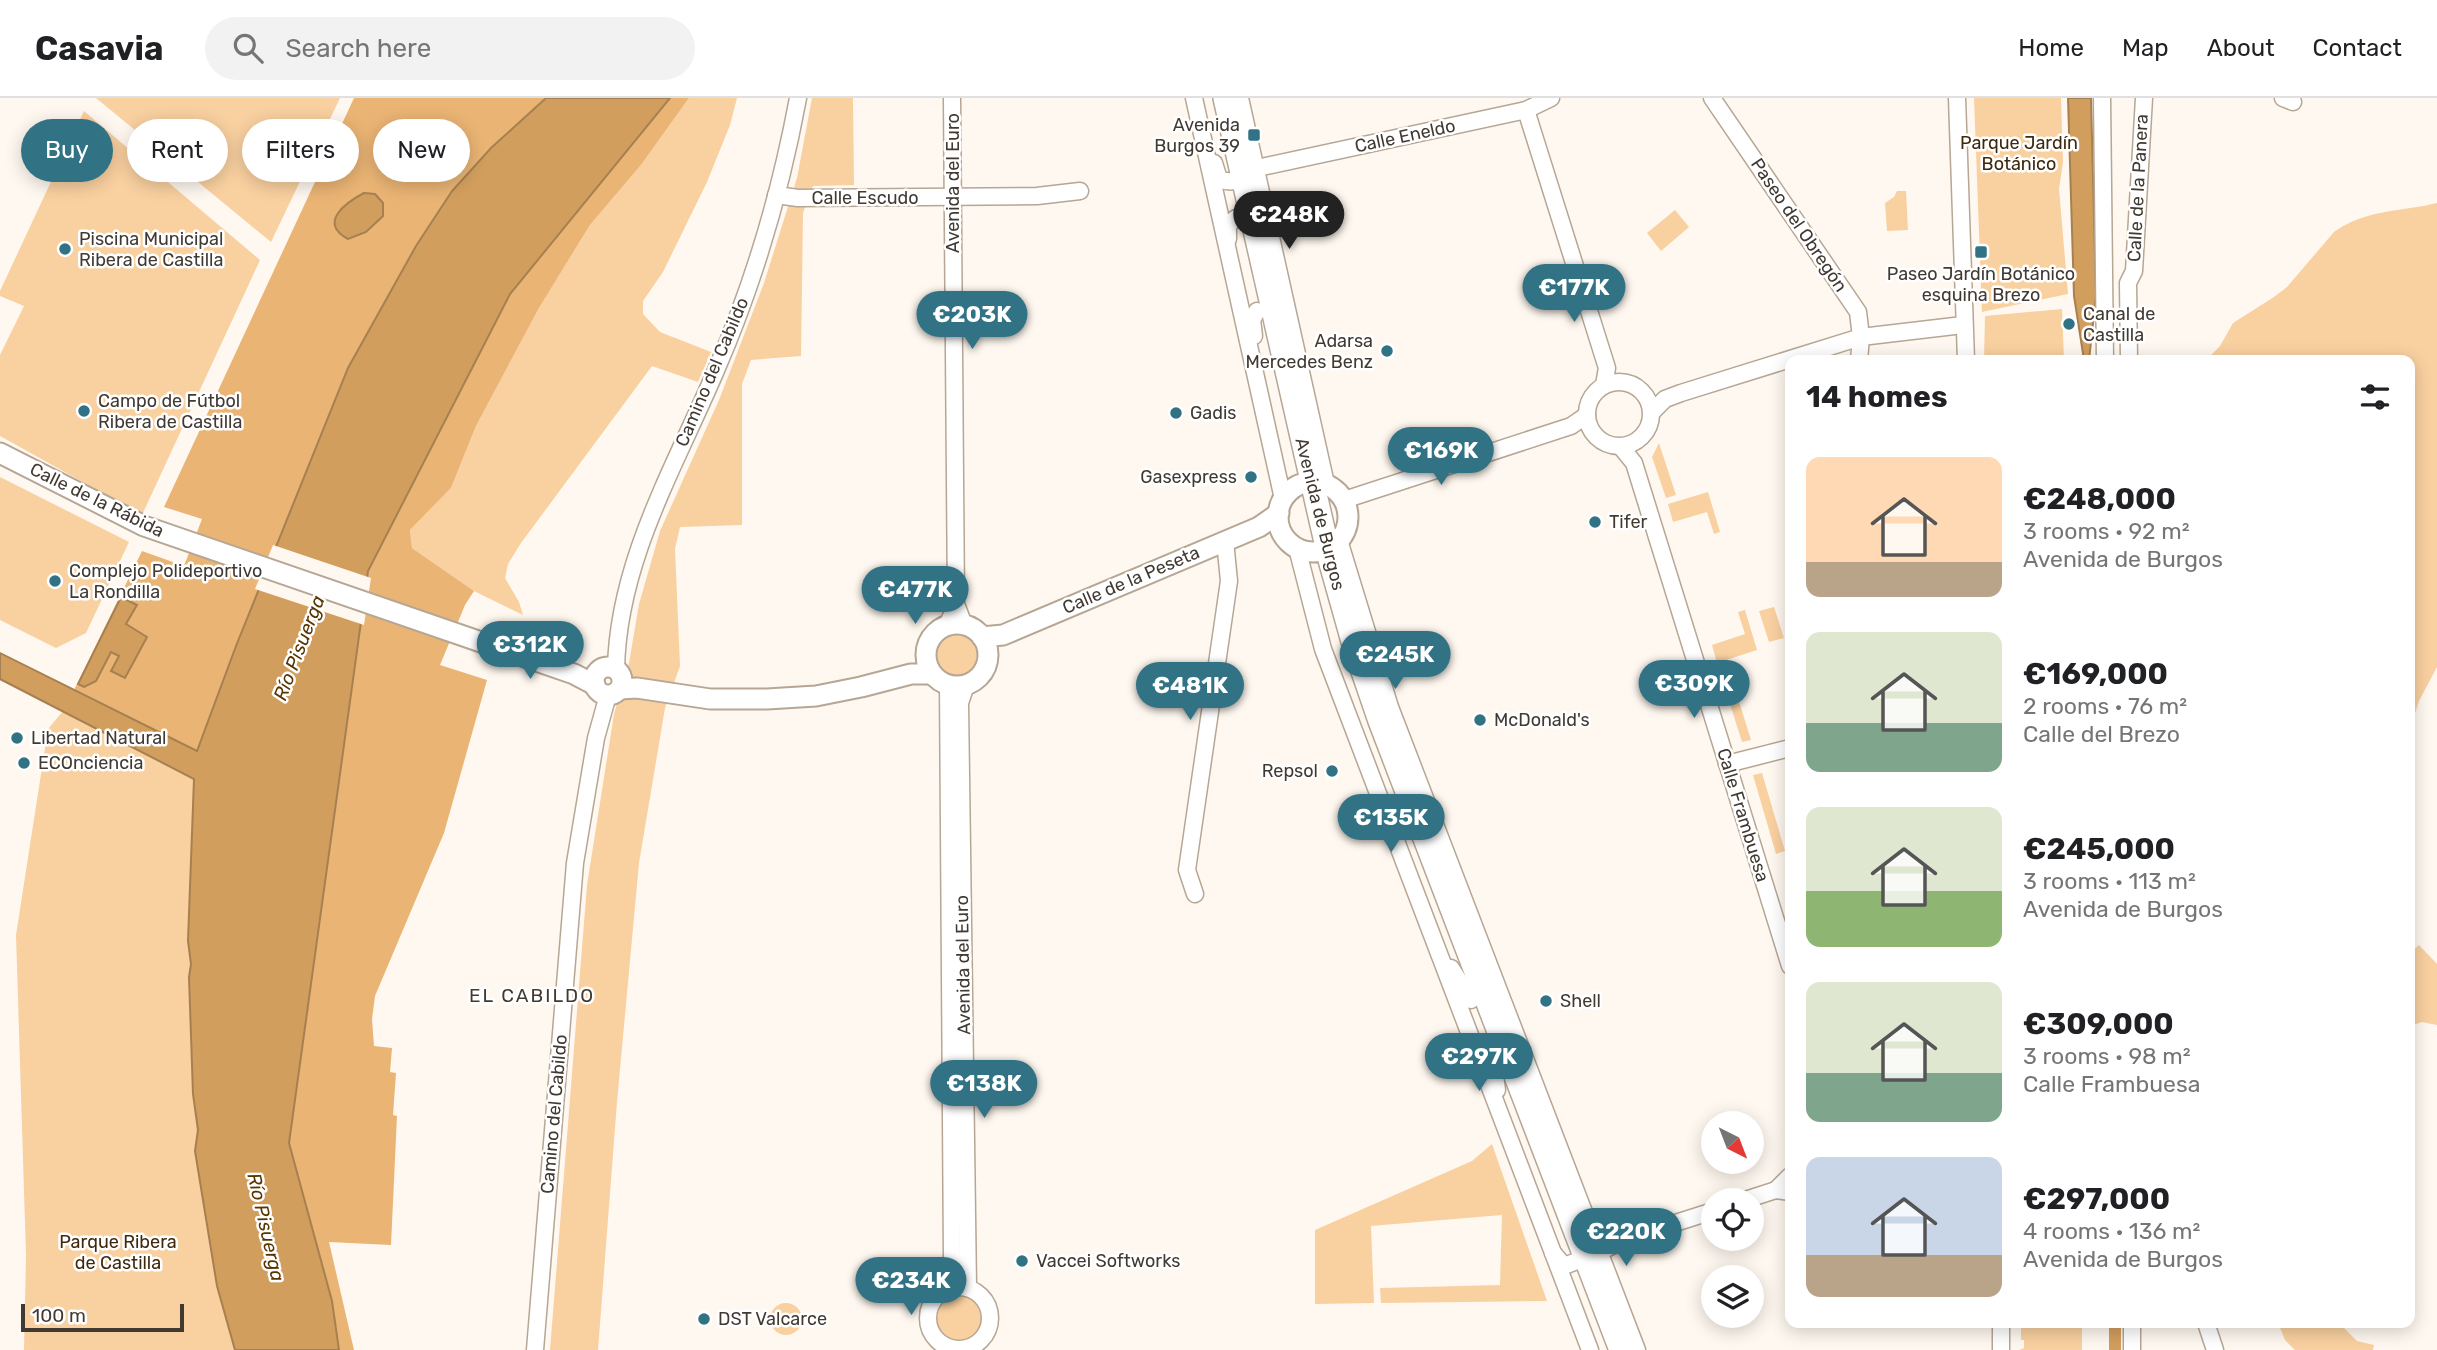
<!DOCTYPE html>
<html lang="en">
<head>
<meta charset="utf-8">
<style>
	:root { --surface:#fff; --page:#f2f2f2; --text:#202124; --muted:#757577; --line:#e0e0e0; --accent:#317285 }
	body { margin:0; font-family:Rubik,sans-serif; background:var(--page); color:var(--text); height:100vh; display:flex; flex-direction:column; font-size:26px; white-space:nowrap }
	* { box-sizing:border-box; margin:0 }
	p { font-size:23px; color:var(--muted) }
	.icon { flex:none; width:38px; height:38px; fill:none; stroke:currentColor; stroke-width:2; stroke-linecap:round; stroke-linejoin:round }
	.map { position:relative; flex:1; overflow:hidden }
	.side { position:absolute; left:1785px; top:257px; width:630px; height:973px; display:flex; flex-direction:column; background:var(--surface); border-radius:14px; box-shadow:0 4px 18px #0003 }
	.side>* { flex:none }
	.guide { position:absolute; left:21px; top:21px; width:665px; height:63px; display:flex; gap:14px }
	.needle { width:46px; rotate:138deg }
	.controls { position:absolute; left:1701px; top:1013px; display:grid; gap:14px }
	.controls a { display:grid; place-items:center; width:63px; height:63px; border-radius:50%; background:var(--surface); box-shadow:0 4px 18px #0003; font-size:35px }
	.scale { position:absolute; left:21px; bottom:18px; width:163px; box-sizing:border-box; padding-left:7px; border:4px solid #413a33; border-top:0; font-size:19px; line-height:24px; white-space:nowrap; color:#413a33; -webkit-text-stroke:5px #fff; paint-order:stroke }
	.price { position:absolute; translate:-50% -60px; padding:0 16px; border-radius:24px; background:var(--accent); color:#fff; font-size:23px; line-height:46px; filter:drop-shadow(0 2px 4px #0008) }
	.price::after { content:''; position:absolute; left:50%; top:42px; width:21px; height:16px; margin-left:-10px; background:inherit; clip-path:polygon(0 0,100% 0,50% 100%) }
	.price.current { background:#222; color:#fff }
	ul { padding:0; list-style:none }
	li { display:flex; align-items:center; gap:21px; height:175px; padding:0 21px }
	li span { display:grid; place-items:center; flex:none; width:196px; height:140px; border-radius:14px; color:#555 }
	li>.icon { margin-inline-start:auto }
	span .icon { width:84px; height:84px; fill:#fffc; stroke-width:1 }
	li b { font-size:30px }
	h2 { display:flex; justify-content:space-between; align-items:center; height:84px; padding:0 21px; font-size:30px }
	.tag { padding:0 24px; border-radius:32px; background:var(--surface); box-shadow:0 4px 18px #0003; font-size:24px; line-height:63px }
	.tag.current { background:var(--accent); color:#fff }
	header { display:flex; align-items:center; gap:42px; box-sizing:border-box; height:98px; padding:0 35px; background:var(--surface); border-bottom:2px solid var(--line) }
	header strong { font-size:33px }
	nav { display:flex; gap:38px; margin-inline-start:auto; font-size:24px }
	.search { width:490px; height:63px; background:var(--page); display:flex; align-items:center; gap:18px; box-sizing:border-box; padding:0 24px; border-radius:38px; color:var(--muted); font-size:26px }
	.map>svg:first-child { display:block }
</style>
</head>
<body>
<header>
<strong>Casavia</strong>
<div class="search"><svg class="icon" aria-label="search" viewBox="0 0 24 24"><circle cx="10" cy="10" r="6"/><path d="M15 15l6 6"/></svg>Search here</div>
<nav><a>Home</a><a>Map</a><a>About</a><a>Contact</a></nav>
</header>
<div class="map">
<svg width="2437" height="1252" viewBox="0 0 2437 1252">
	<rect width="100%" height="100%" fill="#fff8f0"/>
	<!-- green -->
	<g fill="#f9d0a0">
		<path d="M96,0h244l-69,144z"/>
		<path d="M689,0h48l-7,27 -23,57 -44,90 -20,29v13l17,18 51,20 -13,30 -46,-16 -131,177 -13,21 -3,14 14,24 4,13 -49,-24 -62,-43 -2,-18 41,-42 25,-62 63,-118 51,-83 51,-60z"/>
		<path d="M812,0h41l1,87 -41,1 -10,27 -2,143 -50,4 -9,24v141l-62,2 -5,22 5,117 -15,42 -26,155 -22,239 -19,248h-48l37,-465 27,-171 15,-51 10,-59 21,-73 59,-131 45,-117 33,-105z"/>
		<path d="M1974,0h87l2,64 -4,27 9,105 -86,18z"/>
		<path d="M84,13l176,149 -118,255 -142,-79v-81l24,-49 -24,-10v-5z"/>
		<path d="M1897,93h9l2,39 -21,1 -2,-28 9,-6z"/>
		<path d="M2437,105v464l-18,34 -9,28v-369h-204l14,-14 13,-23 41,-26 13,-10 47,-55c32,-23 67,-20 103,-29z"/>
		<path d="M1675,112l14,17 -28,24 -14,-18z"/>
		<path d="M2062,211l2,51h-80l1,-44z"/>
		<path d="M1659,345l17,52 -10,3 -14,-41z"/>
		<path d="M0,379l129,65 -43,91 -30,15 -56,-28z"/>
		<path d="M1708,394l12,40 -6,2 -7,-22 -34,10 -5,-18z"/>
		<path d="M1774,509l10,31 -15,4 -10,-31z"/>
		<path d="M1745,512l12,40 -40,13 -5,-18 33,-11 -7,-22z"/>
		<circle cx="955" cy="557" r="22"/>
		<path d="M1728,568l23,74 -9,2 -23,-73z"/>
		<path d="M63,613l131,68 -6,162 3,23 -2,13 4,117 5,36 -3,21 22,135 18,64h-211l2,-95 -10,-320 32,-206z"/>
		<path d="M1762,675l23,78 -9,3 -23,-79z"/>
		<path d="M2419,847l18,19v61l-15,-3 -12,4v-73z"/>
		<path d="M1492,1046l55,157 -166,2 -1,-15 120,-3 2,-70 -131,11 3,77 -59,1v-74l157,-69z"/>
		<circle cx="960" cy="1221" r="23"/>
		<circle cx="786" cy="1221" r="16"/>
		<path d="M2021,1225h61v27h-63l5,-2v-8h-3z"/>
		<path d="M2278,1225h61l18,18 17,4 -1,5h-78l-10,-10z"/>
	</g>
	<!-- forest -->
	<g fill="#eab474">
		<path d="M354,0h192l-55,50 -39,43 -36,55 -68,122 -112,278 -39,105 -123,-61 68,-139 42,15 18,-47 -38,-12z"/>
		<path d="M670,0h19l-48,67 -51,60 -51,83 -63,118 -25,62 -41,42 2,18 62,43 -9,14 -25,60 47,15 -43,153 -69,163 -3,23 2,27 18,2 -2,24 6,1 -3,42 4,1 -6,129 -62,-3 25,108h-15l-7,-49 -43,-158 79,-572 142,-277z"/>
	</g>
	<!-- water -->
	<g fill="#d29e5e" stroke="#a68051" stroke-width="2">
		<path d="M546,0h124l-160,196 -142,277 -79,572 43,158 7,49h-104l-18,-64 -22,-135 3,-21 -5,-36 -4,-117 2,-13 -3,-23 6,-162 -194,-100v-26l197,98 39,-105 112,-278 68,-122 36,-55 39,-43z"/>
		<path d="M2068,0h23l5,198 -7,64h-5l-10,-64z"/>
		<path d="M364,95l11,1 8,9v13l-17,16 -18,7c-30,-16 -3,-36 16,-46z"/>
		<path d="M121,499l16,8 -11,19 21,13 -22,41 -14,-7 8,-15 -8,-4 -15,29 -12,6 -6,-3z"/>
	</g>
	<!-- pier -->
	<path fill="#fff8f0" d="M273,447l98,33 -7,47 -109,-36z"/>
	<g fill="none" stroke-linecap="round" stroke-linejoin="round">
		<!-- canal -->
		<path stroke="#d29e5e" stroke-width="12" d="M2115,1225v27"/>
		<!-- minor casing -->
		<g stroke="#b6a694" stroke-width="19">
			<g id="minor">
				<path d="M952,0l4,506 8,21"/>
				<path d="M1194,0l89,401"/>
				<path d="M1240,0l86,386"/>
				<path d="M1712,0l146,214 3,25 -2,23"/>
				<path d="M1957,0l9,262"/>
				<path d="M2102,0l3,262"/>
				<path d="M2283,0l10,4"/>
				<path d="M1526,12l81,258 -3,17"/>
				<path d="M1214,65l5,16c12,5 22,2 30,-8"/>
				<path d="M1257,70l269,-58 25,-12"/>
				<path d="M776,97l22,3 239,-2 43,-5"/>
				<path d="M1228,141v-14l8,-7h15l9,7"/>
				<path d="M1254,238l-2,-16 5,-9"/>
				<path d="M2129,262l-1,-77 6,-12 10,-173"/>
				<circle cx="1619" cy="316" r="32"/>
				<path d="M1652,314l13,-13 16,-6 180,-56 102,-12"/>
				<path d="M1621,349l13,16 156,503"/>
				<path d="M1344,402l227,-74 16,-11"/>
				<path d="M1339,442l51,167 247,643"/>
				<path d="M1297,450l26,101 267,701"/>
				<path d="M947,528l9,-22"/>
				<path d="M616,571c2,-108 60,-204 101,-301 37,-86 64,-178 81,-270"/>
				<path d="M948,587l4,576 -2,27"/>
				<path d="M966,587l-6,18 8,585"/>
				<path d="M1727,666l63,-16"/>
				<path d="M1195,796l-8,-24 42,-289 -4,-40"/>
				<path d="M1451,870l20,32"/>
				<path d="M1492,957l5,35"/>
				<path d="M1776,1092l14,-14"/>
				<path d="M1745,1102l31,-10 14,2"/>
				<path d="M1553,1155l11,13 36,-14 25,-13 88,-28"/>
				<circle cx="959" cy="1220" r="31"/>
				<path d="M2132,1225v27"/>
				<path d="M2206,1225l9,27"/>
				<path d="M535,1252l40,-487 21,-125 12,-43"/>
				<path d="M2001,1252v-27"/>
			</g>
		</g>
		<!-- major casing -->
		<g stroke="#b6a694" stroke-width="23">
			<g id="major">
				<path d="M0,355l144,73 430,148 21,11"/>
				<circle cx="1313" cy="419" r="35"/>
				<circle cx="957" cy="557" r="31"/>
				<path d="M982,539l21,-2 256,-108 20,-14"/>
				<circle cx="608" cy="583" r="14"/>
				<path d="M620,591l17,-1 73,11h57l49,-3 45,-9 50,-13h21"/>
			</g>
		</g>
		<!-- highway casing -->
		<g stroke="#b6a694" stroke-width="26">
			<path id="highway" d="M1225,0l105,462 24,85 26,76 241,629"/>
		</g>
		<!-- minor -->
		<use href="#minor" stroke="#fff" stroke-width="16"/>
		<!-- major -->
		<use href="#major" stroke="#fff" stroke-width="19"/>
		<!-- highway -->
		<use href="#highway" stroke="#fff" stroke-width="23"/>
	</g>
	<!-- markers -->
	<g fill="#317285" stroke="#fff" stroke-width="2.5">
		<rect x="1247" y="30" width="14" height="14" rx="3.5"/>
		<circle cx="65" cy="151" r="7"/>
		<rect x="1974" y="147" width="14" height="14" rx="3.5"/>
		<circle cx="2069" cy="226" r="7"/>
		<circle cx="1387" cy="253" r="7"/>
		<circle cx="84" cy="313" r="7"/>
		<circle cx="1176" cy="315" r="7"/>
		<circle cx="1251" cy="379" r="7"/>
		<circle cx="1595" cy="424" r="7"/>
		<circle cx="55" cy="483" r="7"/>
		<circle cx="1480" cy="622" r="7"/>
		<circle cx="17" cy="640" r="7"/>
		<circle cx="24" cy="665" r="7"/>
		<circle cx="1332" cy="673" r="7"/>
		<circle cx="1546" cy="903" r="7"/>
		<circle cx="1022" cy="1163" r="7"/>
		<circle cx="704" cy="1221" r="7"/>
	</g>
	<g text-anchor="middle" dominant-baseline="central" stroke-width="5" stroke-linejoin="round" paint-order="stroke">
		<!-- poi labels -->
		<g font-size="18" fill="#413a33" stroke="#fff" text-anchor="start">
			<text x="1240" y="27" text-anchor="end">Avenida<tspan x="1240" dy="21">Burgos 39</tspan></text>
			<text x="79" y="141">Piscina Municipal<tspan x="79" dy="21">Ribera de Castilla</tspan></text>
			<text x="1981" y="176" text-anchor="middle">Paseo Jardín Botánico<tspan x="1981" dy="21">esquina Brezo</tspan></text>
			<text x="2083" y="216">Canal de<tspan x="2083" dy="21">Castilla</tspan></text>
			<text x="1373" y="243" text-anchor="end">Adarsa<tspan x="1373" dy="21">Mercedes Benz</tspan></text>
			<text x="98" y="303">Campo de Fútbol<tspan x="98" dy="21">Ribera de Castilla</tspan></text>
			<text x="1190" y="315">Gadis</text>
			<text x="1237" y="379" text-anchor="end">Gasexpress</text>
			<text x="1609" y="424">Tifer</text>
			<text x="69" y="473">Complejo Polideportivo<tspan x="69" dy="21">La Rondilla</tspan></text>
			<text x="1494" y="622">McDonald's</text>
			<text x="31" y="640">Libertad Natural</text>
			<text x="38" y="665">ECOnciencia</text>
			<text x="1318" y="673" text-anchor="end">Repsol</text>
			<text x="1560" y="903">Shell</text>
			<text x="1036" y="1163">Vaccei Softworks</text>
			<text x="718" y="1221">DST Valcarce</text>
		</g>
		<!-- street labels -->
		<g font-size="18" fill="#413a33" stroke="#fff">
			<text transform="translate(1405 38) rotate(-12)">Calle Eneldo</text>
			<text transform="translate(953 85) rotate(-90)">Avenida del Euro</text>
			<text transform="translate(2138 90) rotate(-87)">Calle de la Panera</text>
			<text x="865" y="100">Calle Escudo</text>
			<text transform="translate(1799 127) rotate(56)">Paseo del Obregón</text>
			<text transform="translate(712 274) rotate(-67)">Camino del Cabildo</text>
			<text transform="translate(97 402) rotate(26)">Calle de la Rábida</text>
			<text transform="translate(1320 416) rotate(76)">Avenida de Burgos</text>
			<text transform="translate(1131 482) rotate(-23)">Calle de la Peseta</text>
			<text transform="translate(1743 717) rotate(73)">Calle Frambuesa</text>
			<text transform="translate(963 867) rotate(-91)">Avenida del Euro</text>
			<text transform="translate(554 1016) rotate(-85)">Camino del Cabildo</text>
		</g>
		<!-- park labels -->
		<g font-size="18" fill="#3e290c" stroke="#fff">
			<text x="2019" y="45">Parque Jardín<tspan x="2019" dy="21">Botánico</tspan></text>
			<text x="118" y="1144">Parque Ribera<tspan x="118" dy="21">de Castilla</tspan></text>
		</g>
		<!-- water labels -->
		<g font-size="19" font-style="italic" fill="#583500" stroke="#fff">
			<text transform="translate(299 550) rotate(-69)">Río Pisuerga</text>
			<text transform="translate(266 1129) rotate(77)">Río Pisuerga</text>
		</g>
		<!-- neighbourhood labels -->
		<g font-size="19" letter-spacing="2" fill="#413a33" stroke="#fff">
			<text x="532" y="897">EL CABILDO</text>
		</g>
	</g>
</svg>
<div class="controls">
<a><svg class="needle" viewBox="-14 -14 28 28"><path d="M0-13l5 13h-10z" fill="#e53935"/><path d="M0 13l5-13h-10z" fill="#757577"/></svg></a>
<a><svg class="icon" aria-label="locate" viewBox="0 0 24 24"><circle cx="12" cy="12" r="6"/><path d="M12 2v4M12 18v4M2 12h4M18 12h4"/></svg></a>
<a><svg class="icon" aria-label="layers" viewBox="0 0 24 24"><path d="M12 4l9 5-9 5-9-5zM3 14l9 5 9-5"/></svg></a>
</div>
<div class="scale">100 m</div>
<b class="price current" style="left:1289px;top:153px">€248K</b>
<b class="price" style="left:1574px;top:226px">€177K</b>
<b class="price" style="left:972px;top:253px">€203K</b>
<b class="price" style="left:1441px;top:389px">€169K</b>
<b class="price" style="left:915px;top:528px">€477K</b>
<b class="price" style="left:530px;top:583px">€312K</b>
<b class="price" style="left:1395px;top:593px">€245K</b>
<b class="price" style="left:1694px;top:622px">€309K</b>
<b class="price" style="left:1190px;top:624px">€481K</b>
<b class="price" style="left:1391px;top:756px">€135K</b>
<b class="price" style="left:1479px;top:995px">€297K</b>
<b class="price" style="left:984px;top:1022px">€138K</b>
<b class="price" style="left:1626px;top:1170px">€220K</b>
<b class="price" style="left:911px;top:1219px">€234K</b>
<div class="guide">
<a class="tag current">Buy</a>
<a class="tag">Rent</a>
<a class="tag">Filters</a>
<a class="tag">New</a>
</div>
<section class="side">
<h2>14 homes<svg class="icon" aria-label="filters" viewBox="0 0 24 24"><path d="M4 7h16M4 17h16"/><circle cx="9" cy="7" r="2"/><circle cx="15" cy="17" r="2"/></svg></h2>
<ul>
<li><span style="background:linear-gradient(#ffd9b3 75%,#b9a48a 0)"><svg class="icon" aria-label="home" viewBox="0 0 24 24"><path d="M3 11l9-7 9 7M6 9v11h12V9"/></svg></span><div><b>€248,000</b><p>3 rooms · 92 m²</p><p>Avenida de Burgos</p></div></li>
<li><span style="background:linear-gradient(#dfe7d0 65%,#7fa58c 0)"><svg class="icon" aria-label="home" viewBox="0 0 24 24"><path d="M3 11l9-7 9 7M6 9v11h12V9"/></svg></span><div><b>€169,000</b><p>2 rooms · 76 m²</p><p>Calle del Brezo</p></div></li>
<li><span style="background:linear-gradient(#dfe7d0 60%,#8fb573 0)"><svg class="icon" aria-label="home" viewBox="0 0 24 24"><path d="M3 11l9-7 9 7M6 9v11h12V9"/></svg></span><div><b>€245,000</b><p>3 rooms · 113 m²</p><p>Avenida de Burgos</p></div></li>
<li><span style="background:linear-gradient(#dfe7d0 65%,#7fa58c 0)"><svg class="icon" aria-label="home" viewBox="0 0 24 24"><path d="M3 11l9-7 9 7M6 9v11h12V9"/></svg></span><div><b>€309,000</b><p>3 rooms · 98 m²</p><p>Calle Frambuesa</p></div></li>
<li><span style="background:linear-gradient(#c9d6e8 70%,#b9a48a 0)"><svg class="icon" aria-label="home" viewBox="0 0 24 24"><path d="M3 11l9-7 9 7M6 9v11h12V9"/></svg></span><div><b>€297,000</b><p>4 rooms · 136 m²</p><p>Avenida de Burgos</p></div></li>
</ul>
</section>
</div>
</body>
</html>
